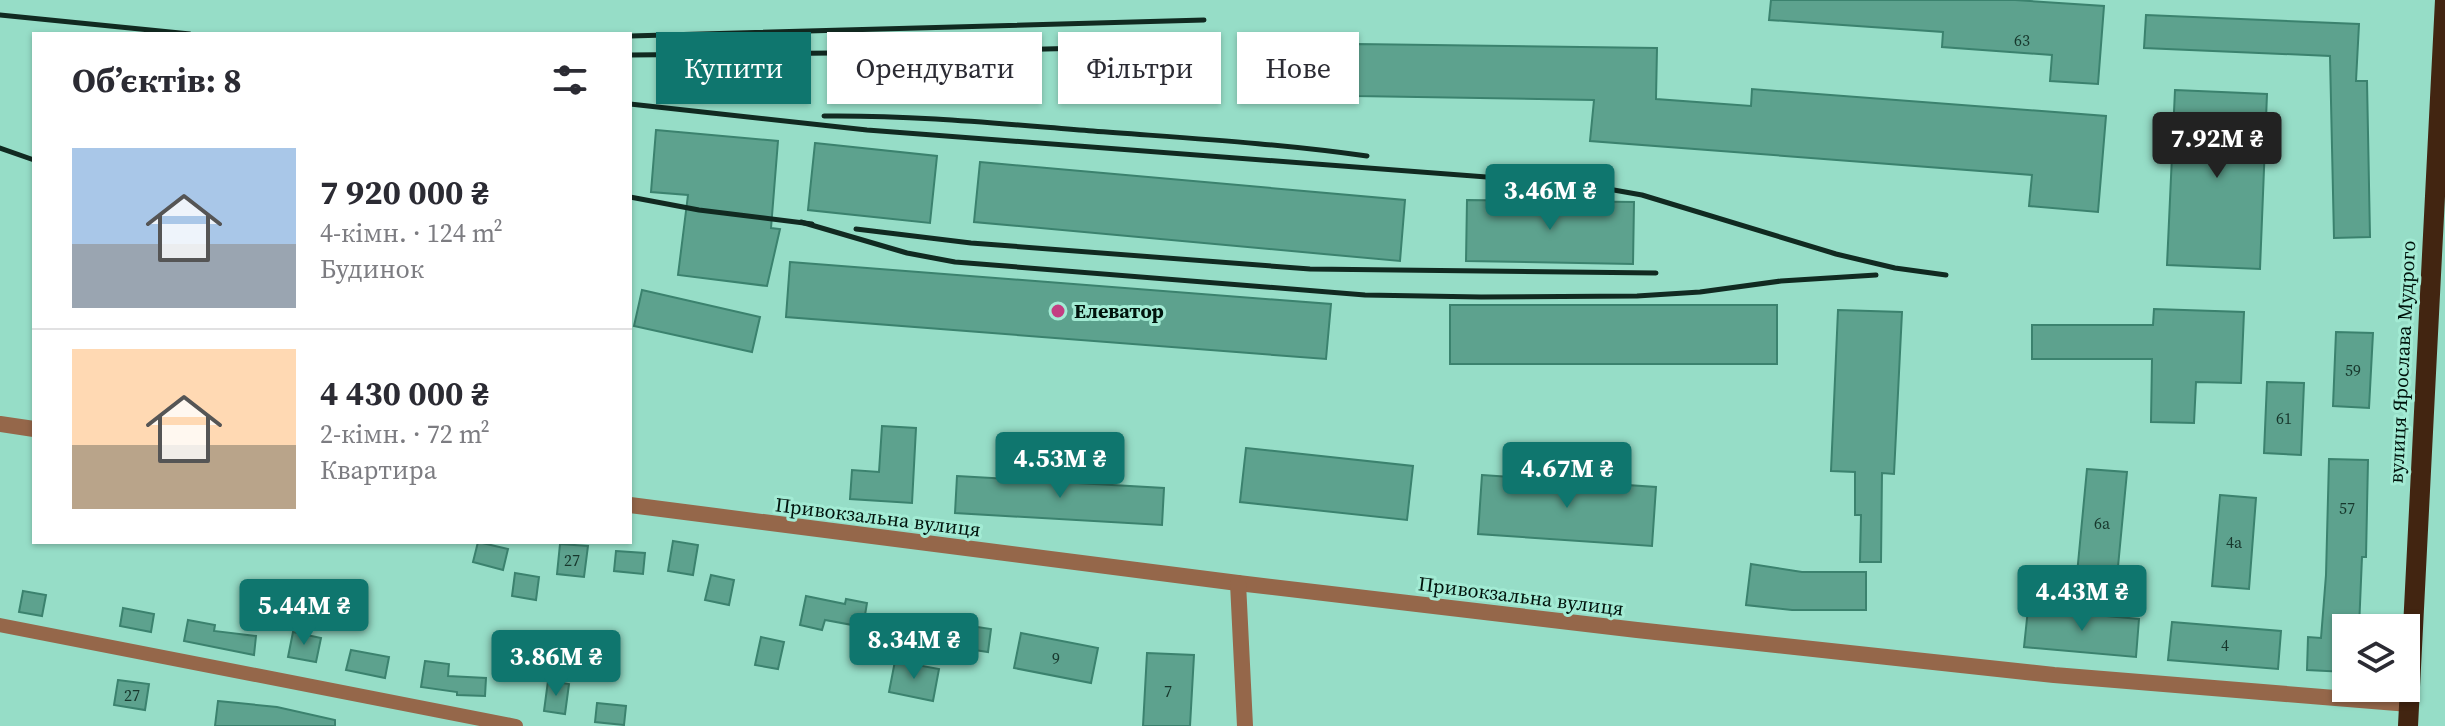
<!DOCTYPE html>
<html lang="uk">
<head>
<meta charset="utf-8">
<style>
	:root { --surface:#fff; --page:#f2f2f3; --text:#2b2b33; --muted:#7c7c81; --line:#e1e1e2; --accent:#0f766e }
	body { margin:0; font-family:"Source Serif 4",serif; background:var(--page); color:var(--text); height:100vh; display:flex; flex-direction:column; font-size:30px; white-space:nowrap }
	* { box-sizing:border-box; margin:0 }
	p { font-size:26px; color:var(--muted) }
	.icon { flex:none; width:44px; height:44px; fill:none; stroke:currentColor; stroke-width:2; stroke-linecap:round; stroke-linejoin:round }
	.map { position:relative; flex:1; overflow:hidden }
	.panel { position:absolute; left:32px; top:32px; width:600px; height:512px; display:flex; flex-direction:column; background:var(--surface); border-radius:0px; box-shadow:0 2px 6px #0004 }
	.panel>* { flex:none }
	.guide { position:absolute; left:656px; top:32px; width:760px; height:72px; display:flex; gap:16px }
	.tools { position:absolute; left:2332px; top:614px; display:grid; gap:16px }
	.tools a { display:grid; place-items:center; width:88px; height:88px; border-radius:0px; background:var(--surface); box-shadow:0 2px 6px #0004; font-size:40px }
	.price { position:absolute; translate:-50% -68px; padding:0 18px; border-radius:8px; background:var(--accent); color:#fff; font-size:26px; line-height:52px; filter:drop-shadow(0 2px 4px #0008) }
	.price::after { content:''; position:absolute; left:50%; top:48px; width:24px; height:18px; margin-left:-12px; background:inherit; clip-path:polygon(0 0,100% 0,50% 100%) }
	.price.current { background:#222; color:#fff }
	ul { padding:0; list-style:none }
	li { display:flex; align-items:center; gap:24px; height:200px; padding:0 40px }
	li+li { border-top:2px solid var(--line) }
	li span { display:grid; place-items:center; flex:none; width:224px; height:160px; border-radius:0px; color:#555 }
	li>.icon { margin-inline-start:auto }
	span .icon { width:96px; height:96px; fill:#fffc; stroke-width:1 }
	li b { font-size:34px }
	h2 { display:flex; justify-content:space-between; align-items:center; height:96px; padding:0 40px; font-size:34px }
	.chip { padding:0 28px; border-radius:0px; background:var(--surface); box-shadow:0 2px 6px #0004; font-size:28px; line-height:72px }
	.chip.current { background:var(--accent); color:#fff }
	.map>svg:first-child { display:block }
</style>
</head>
<body>
<div class="map">
<svg width="2445" height="726" viewBox="0 0 2445 726">
	<rect width="100%" height="100%" fill="#96ddc7"/>
	<!-- building -->
	<g fill="#5da28e" stroke="#3b826e" stroke-width="2">
		<path d="M1771,0h244l89,6 -6,78 -48,-3 2,-26 -110,-8 1,-15 -174,-12z"/>
		<path d="M2146,15l213,9 -3,57h11l3,156 -36,1 -4,-182 -186,-8z"/>
		<path d="M1357,44l300,4 -1,51 95,7 1,-17 354,27 -8,96 -69,-6 3,-31 -442,-34 4,-41 -238,-4z"/>
		<path d="M2175,90l92,4 -7,175 -93,-4z"/>
		<path d="M656,130l122,11 -7,87 9,1 -13,57 -89,-11 10,-80 -37,-3z"/>
		<path d="M815,143l122,13 -7,67 -122,-13z"/>
		<path d="M980,162l425,38 -5,61 -426,-39z"/>
		<path d="M1467,200l167,2 -1,62 -167,-3z"/>
		<path d="M790,262l541,42 -5,55 -540,-42z"/>
		<path d="M642,290l118,27 -8,35 -118,-26z"/>
		<rect x="1450" y="305" width="327" height="59"/>
		<path d="M2154,309l90,3 -3,71 -45,-1 -2,41 -43,-1 1,-63h-120v-34h121z"/>
		<path d="M1838,310l64,2 -8,162 -12,-1 -1,89h-21l1,-47h-6v-43l-24,-1z"/>
		<path d="M2336,332l37,1 -4,75 -36,-2z"/>
		<path d="M2267,382l37,1 -3,72 -37,-2z"/>
		<path d="M882,426l34,2 -4,75 -62,-4 2,-29 27,2z"/>
		<path d="M1246,448l167,18 -6,54 -167,-18z"/>
		<path d="M2329,459l39,1 -2,97h-4l-3,71h-13v44l-39,-2 1,-33 13,1 5,-63z"/>
		<path d="M2087,469l40,3 -10,105 -40,-3z"/>
		<path d="M1482,475l174,12 -4,59 -174,-12z"/>
		<path d="M957,476l207,12 -2,37 -207,-12z"/>
		<path d="M2220,495l36,3 -7,91 -37,-3z"/>
		<path d="M673,541l25,4 -5,30 -25,-4z"/>
		<path d="M478,542l30,7 -5,21 -30,-8z"/>
		<path d="M560,544l28,2 -4,31 -27,-3z"/>
		<path d="M616,551l29,2 -2,21 -29,-3z"/>
		<path d="M1751,564l51,8h64v38h-74l-46,-5z"/>
		<path d="M515,573l24,4 -3,23 -24,-4z"/>
		<path d="M711,575l23,5 -5,25 -24,-5z"/>
		<path d="M23,591l23,4 -4,21 -23,-4z"/>
		<path d="M806,596l39,8 1,-5 21,4 -4,24 -38,-7 -3,10 -22,-5z"/>
		<path d="M123,608l31,6 -3,18 -31,-6z"/>
		<path d="M2028,609l111,10 -3,38 -112,-10z"/>
		<path d="M188,620l27,5 -1,6 42,5 -2,19 -70,-14z"/>
		<path d="M2172,622l109,9 -3,38 -110,-9z"/>
		<path d="M964,625l27,4 -3,23 -27,-4z"/>
		<path d="M293,632l28,6 -5,24 -28,-5z"/>
		<path d="M1021,633l77,15 -7,35 -77,-15z"/>
		<path d="M761,637l23,5 -6,27 -23,-4z"/>
		<path d="M351,650l38,7 -4,21 -39,-8z"/>
		<path d="M1147,653l47,2 -4,71h-47z"/>
		<path d="M425,661l24,3 -1,12 38,2 -1,18 -28,-1v-3l-36,-5z"/>
		<path d="M895,661l44,8 -6,32 -44,-9z"/>
		<path d="M118,680l31,4 -4,26 -31,-5z"/>
		<path d="M548,681l21,3 -4,30 -21,-3z"/>
		<path d="M218,701l59,6 58,13v6h-120z"/>
		<path d="M597,703l29,3 -2,19 -29,-3z"/>
	</g>
	<g fill="none" stroke-linecap="round" stroke-linejoin="round">
		<!-- minor -->
		<path stroke="#95674a" stroke-width="14" d="M0,625l516,101"/>
		<!-- tertiary -->
		<g stroke="#95674a" stroke-width="16">
			<path d="M0,424l34,5"/>
			<path d="M630,505l608,78 399,47 417,45 355,29"/>
			<path d="M1238,583l7,143"/>
		</g>
		<!-- primary -->
		<path stroke="#422511" stroke-width="20" d="M2408,726l37,-726"/>
		<!-- rail -->
		<g stroke="#112a21" stroke-width="5">
			<path d="M0,15l190,19"/>
			<path d="M630,36l574,-16"/>
			<path d="M630,55l297,-3 278,-7"/>
			<path d="M630,104l237,26 713,54 62,11 194,59 59,14 51,7"/>
			<path d="M824,116c90,-1 179,8 269,15 91,7 183,12 274,25"/>
			<path d="M0,148l34,12"/>
			<path d="M630,197l69,13 113,14"/>
			<path d="M801,222l106,31 48,9 410,33 116,2 156,-1 63,-4 81,-11 95,-6"/>
			<path d="M856,229l115,14 339,26 346,4"/>
		</g>
	</g>
	<!-- markers -->
	<circle fill="#c33e82" stroke="#a3ebd4" stroke-width="3" cx="1058" cy="311" r="8"/>
	<g text-anchor="middle" dominant-baseline="central" stroke-width="6" stroke-linejoin="round" paint-order="stroke">
		<!-- number labels -->
		<g font-size="16" fill="#17372c">
			<text x="2022" y="40">63</text>
			<text x="2353" y="370">59</text>
			<text x="2284" y="418">61</text>
			<text x="2347" y="508">57</text>
			<text x="2102" y="523">6а</text>
			<text x="2234" y="542">4а</text>
			<text x="572" y="560">27</text>
			<text x="2225" y="645">4</text>
			<text x="1056" y="658">9</text>
			<text x="1168" y="691">7</text>
			<text x="132" y="695">27</text>
		</g>
		<!-- poi labels -->
		<g font-size="20" font-weight="bold" fill="#00130c" stroke="#a3ebd4" text-anchor="start">
			<text x="1074" y="311">Елеватор</text>
		</g>
		<!-- street labels -->
		<g font-size="20" fill="#00130c" stroke="#a3ebd4">
			<text transform="translate(2402 362) rotate(-87)">вулиця Ярослава Мудрого</text>
			<text transform="translate(878 517) rotate(7)">Привокзальна вулиця</text>
			<text transform="translate(1521 596) rotate(7)">Привокзальна вулиця</text>
		</g>
	</g>
</svg>
<div class="tools">
<a><svg class="icon" aria-label="layers" viewBox="0 0 24 24"><path d="M12 4l9 5-9 5-9-5zM3 14l9 5 9-5"/></svg></a>
</div>
<b class="price current" style="left:2217px;top:180px">7.92M ₴</b>
<b class="price" style="left:1550px;top:232px">3.46M ₴</b>
<b class="price" style="left:1060px;top:500px">4.53M ₴</b>
<b class="price" style="left:1567px;top:510px">4.67M ₴</b>
<b class="price" style="left:2082px;top:633px">4.43M ₴</b>
<b class="price" style="left:304px;top:647px">5.44M ₴</b>
<b class="price" style="left:914px;top:681px">8.34M ₴</b>
<b class="price" style="left:556px;top:698px">3.86M ₴</b>
<div class="guide">
<a class="chip current">Купити</a>
<a class="chip">Орендувати</a>
<a class="chip">Фільтри</a>
<a class="chip">Нове</a>
</div>
<section class="panel">
<h2>Об’єктів: 8<svg class="icon" aria-label="filters" viewBox="0 0 24 24"><path d="M4 7h16M4 17h16"/><circle cx="9" cy="7" r="2"/><circle cx="15" cy="17" r="2"/></svg></h2>
<ul>
<li><span style="background:linear-gradient(#a9c7e8 60%,#9aa5b1 0)"><svg class="icon" aria-label="home" viewBox="0 0 24 24"><path d="M3 11l9-7 9 7M6 9v11h12V9"/></svg></span><div><b>7 920 000 ₴</b><p>4-кімн. · 124 m²</p><p>Будинок</p></div></li>
<li><span style="background:linear-gradient(#ffd9b3 60%,#b9a48a 0)"><svg class="icon" aria-label="home" viewBox="0 0 24 24"><path d="M3 11l9-7 9 7M6 9v11h12V9"/></svg></span><div><b>4 430 000 ₴</b><p>2-кімн. · 72 m²</p><p>Квартира</p></div></li>
</ul>
</section>
</div>
</body>
</html>
